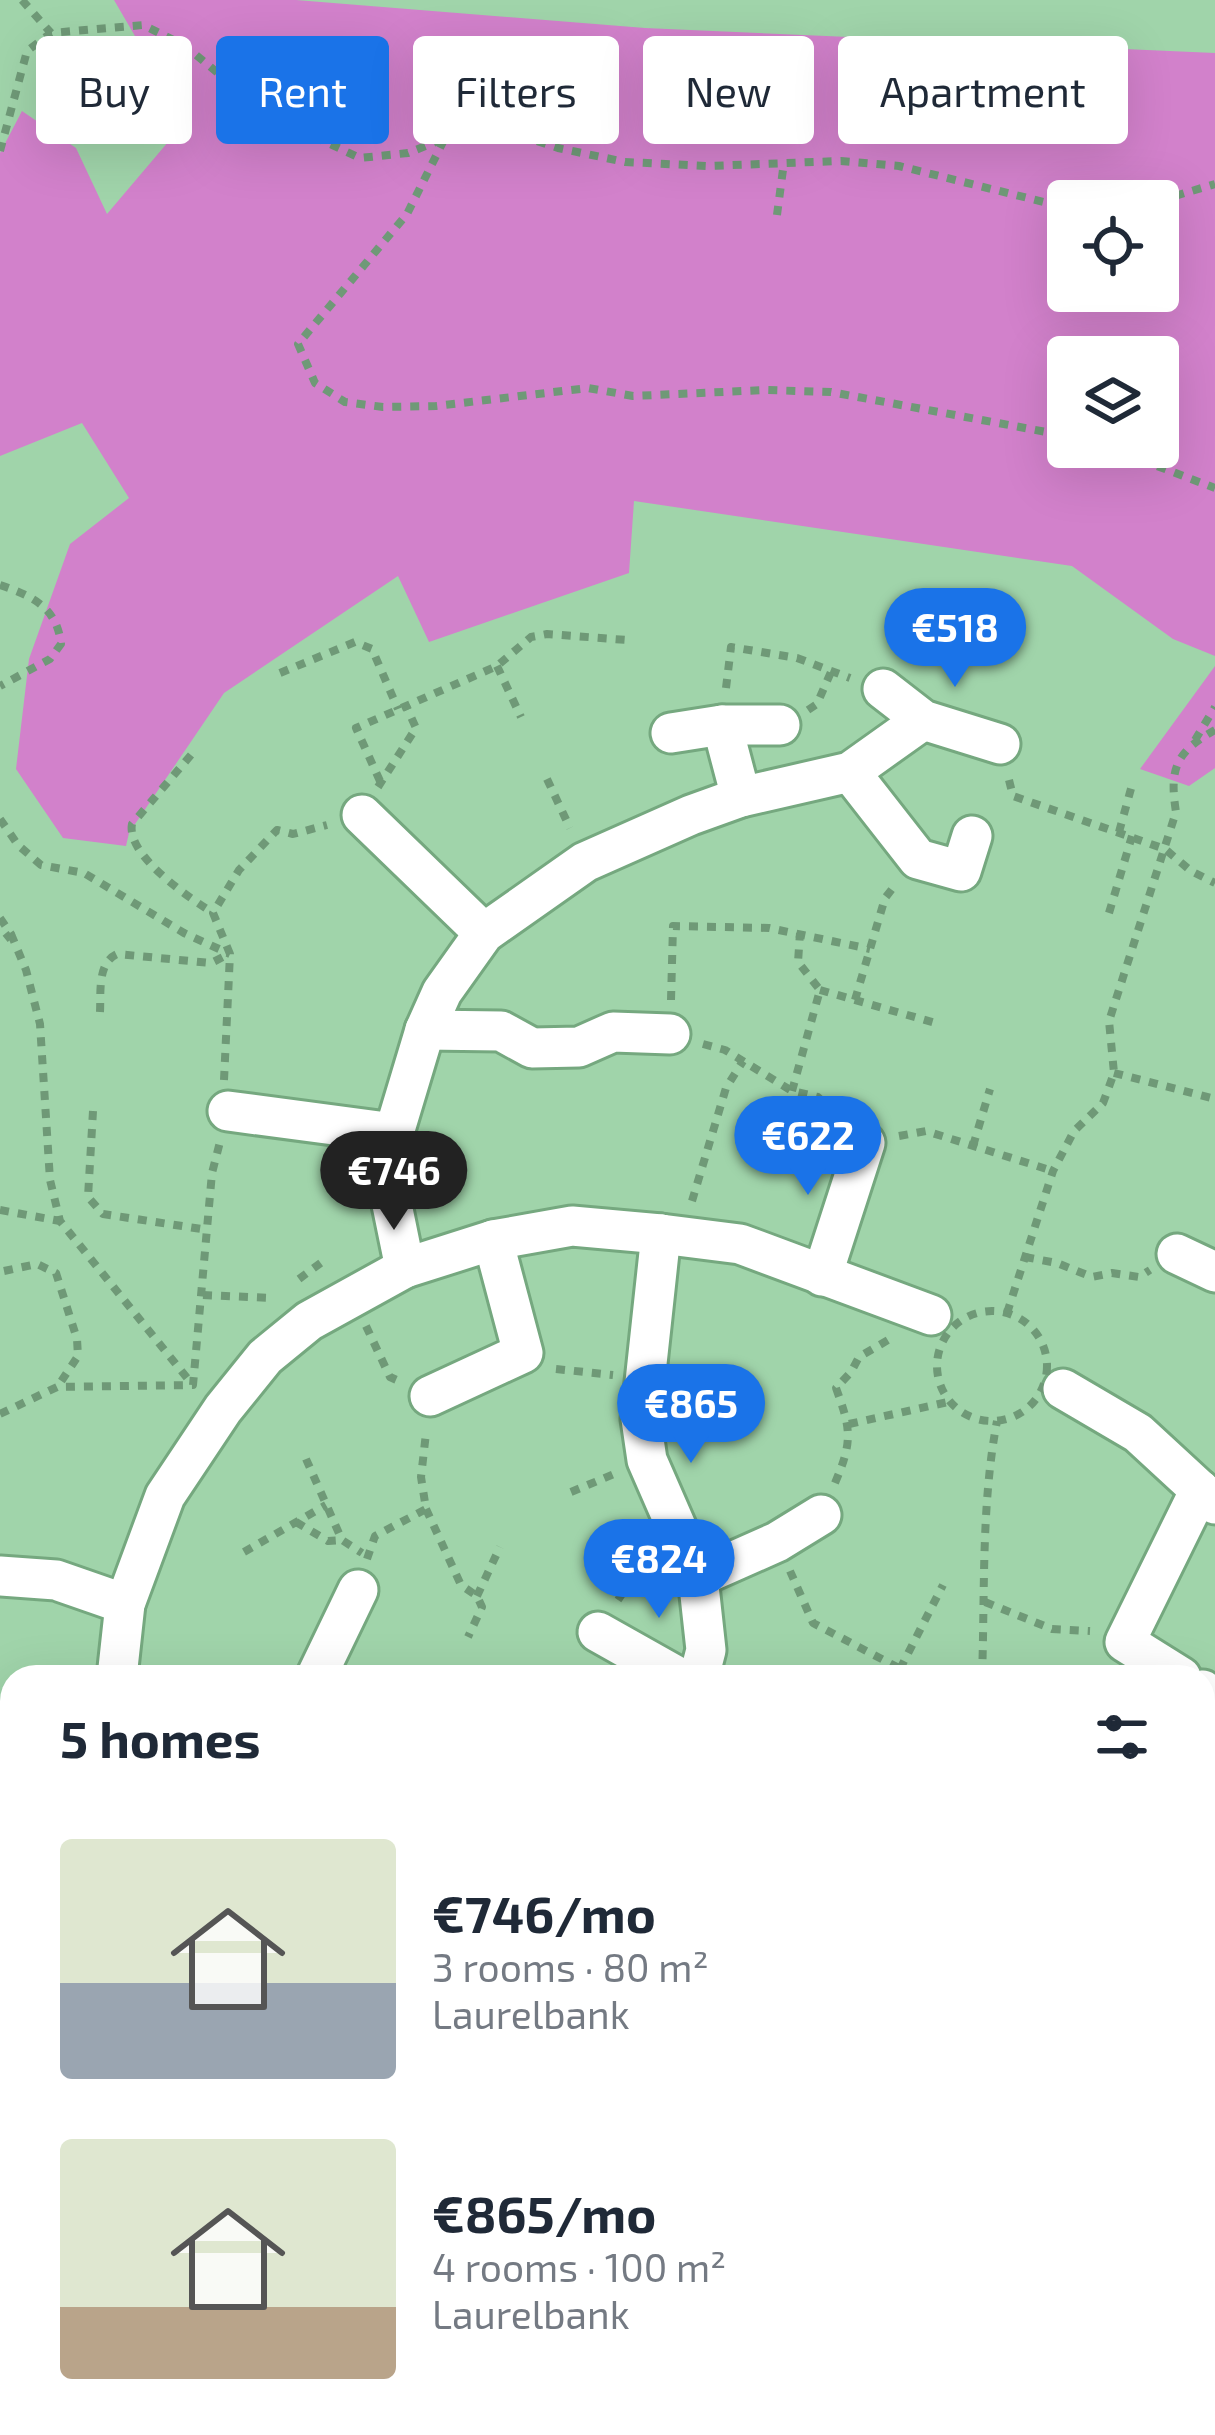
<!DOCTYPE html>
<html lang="en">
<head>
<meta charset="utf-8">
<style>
	:root { --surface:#fff; --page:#f6f6f7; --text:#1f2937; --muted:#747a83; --accent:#1a73e8 }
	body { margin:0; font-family:"Exo 2",sans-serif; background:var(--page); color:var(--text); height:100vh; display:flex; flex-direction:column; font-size:45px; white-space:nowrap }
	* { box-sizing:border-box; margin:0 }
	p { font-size:39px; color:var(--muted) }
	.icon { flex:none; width:66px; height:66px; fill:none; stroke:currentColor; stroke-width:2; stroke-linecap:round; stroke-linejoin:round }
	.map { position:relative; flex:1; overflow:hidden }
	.drawer { position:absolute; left:0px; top:1665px; width:1215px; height:771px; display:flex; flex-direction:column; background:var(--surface); border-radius:36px 36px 0 0; box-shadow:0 12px 48px #0002 }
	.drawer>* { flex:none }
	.hud { position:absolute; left:36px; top:36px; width:1143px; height:108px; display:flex; gap:24px }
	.fabs { position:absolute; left:1047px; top:180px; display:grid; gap:24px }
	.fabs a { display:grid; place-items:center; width:132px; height:132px; border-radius:12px; background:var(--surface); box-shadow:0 12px 48px #0002; font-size:60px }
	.price { position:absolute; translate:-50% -102px; padding:0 27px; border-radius:42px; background:var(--accent); color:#fff; font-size:39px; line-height:78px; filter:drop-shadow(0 3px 6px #0008) }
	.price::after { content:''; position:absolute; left:50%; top:72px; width:36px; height:27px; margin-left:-18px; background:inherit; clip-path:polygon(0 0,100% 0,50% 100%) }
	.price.on { background:#222; color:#fff }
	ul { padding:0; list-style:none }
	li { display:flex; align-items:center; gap:36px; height:300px; padding:0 60px }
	li span { display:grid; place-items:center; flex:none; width:336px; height:240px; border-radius:12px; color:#555 }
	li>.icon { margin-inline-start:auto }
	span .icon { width:144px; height:144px; fill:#fffc; stroke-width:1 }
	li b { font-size:51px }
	h2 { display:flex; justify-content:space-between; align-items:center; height:144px; padding:0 60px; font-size:51px }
	.tag { padding:0 42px; border-radius:12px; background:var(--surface); box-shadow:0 12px 48px #0002; font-size:42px; line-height:108px }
	.tag.on { background:var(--accent); color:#fff }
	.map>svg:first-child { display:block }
</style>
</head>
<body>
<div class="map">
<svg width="1215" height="2435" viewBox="0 0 1215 2435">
	<rect width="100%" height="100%" fill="#a0d4aa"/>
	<!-- green -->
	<g fill="#d281cb" fill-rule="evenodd">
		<path d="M114,0h182l349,28 570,25v603l-42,-17 -101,-73 -438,-65 -5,72 -200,69 -31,-66 -174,117 -95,140 -3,13 -63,-8 -47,-69 13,-110 41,-115 59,-46 -47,-75 -82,33v-303l22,-42 54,37 31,66 78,-92zM1158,201v90h-90v-90zM1068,357h90v90h-90z"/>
		<path d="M1215,666v102l-26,18 -49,-17z"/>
	</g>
	<!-- building -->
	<path fill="#30603b" d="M1215,2046v36l-12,10v-45l5,5z"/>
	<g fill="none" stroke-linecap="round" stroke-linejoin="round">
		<!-- lane casing -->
		<g stroke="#75a87f" stroke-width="27">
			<path id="lane" d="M614,2435l2,-11"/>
		</g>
		<!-- street casing -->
		<g stroke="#75a87f" stroke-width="45">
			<g id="street">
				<path d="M883,689l40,31 77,24"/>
				<path d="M722,725l19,72"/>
				<path d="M671,733l51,-8h58"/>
				<path d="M850,772l68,87 43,12 11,-35"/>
				<path d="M362,815l122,118"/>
				<path d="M425,1030l76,1 31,17 47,-1 34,-15 57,2"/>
				<path d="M228,1111l166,22"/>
				<path d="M661,1234l-20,185 6,41 51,117 8,73 -7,27"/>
				<path d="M1177,1254l38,18"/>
				<path d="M405,1268l-17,-83 6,-52 31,-103 17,-38 42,-59 101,-71 106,-47 50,-18 109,-25 73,-52"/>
				<path d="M822,1276l43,-133"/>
				<path d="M1063,1389l75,44 77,71"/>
				<path d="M430,1396l93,-43 -30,-113"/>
				<path d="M0,1576l56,4 69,24"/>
				<path d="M698,1577l79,-35 44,-27"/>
				<path d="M598,1632l80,45"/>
				<path d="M117,1677l8,-73 40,-108 58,-87 42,-52 44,-36 96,-53 88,-28 79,-14 89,8 79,10 191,71"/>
				<path d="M316,1677l42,-87"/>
				<path d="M1181,1677l-56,-35 75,-152"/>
				<path d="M1203,1690l12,10"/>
				<path d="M0,1734l12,-2"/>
				<path d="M1203,2002h12"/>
				<path d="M0,2163l12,-6"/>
				<path d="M1203,2414l12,1"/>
				<path d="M401,2424l2,11"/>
				<path d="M487,2435l44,-11"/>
				<path d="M814,2435l2,-11"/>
			</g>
		</g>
		<!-- path -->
		<g stroke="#6f9977" stroke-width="8" stroke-dasharray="9 9" stroke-linecap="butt">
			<path d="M22,0l29,33 92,-8 41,20 52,43 62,41 62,29 48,-5 50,-20 39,-5 61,20 67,14 83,4 133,-5 58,5 169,42"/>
			<path d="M444,140l-37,74 -109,130 17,39 30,19 38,5 53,-1 152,-18 45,8 133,-6 65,2 237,44"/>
			<path d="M0,151l27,-100 24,-18"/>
			<path d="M1158,201l57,-17"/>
			<path d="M777,215l7,-53"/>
			<path d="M1107,447l108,41"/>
			<path d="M0,585c32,11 57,22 61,59l-11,15 -50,27"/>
			<path d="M497,666l24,51"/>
			<path d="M280,673l75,-31 17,7 26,60"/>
			<path d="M726,688l5,-41 66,11 53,20"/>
			<path d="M808,710l9,-6 14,-32"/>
			<path d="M1195,740l20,-33"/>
			<path d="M191,755l-59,69c-6,31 56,73 81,89"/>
			<path d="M547,779l23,49"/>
			<path d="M1009,780l4,16 152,53 26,22 24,12"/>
			<path d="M380,781l-24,-53 141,-62 34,-29 16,-3 80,6"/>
			<path d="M378,787l38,-59 -10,-22"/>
			<path d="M0,819l18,26 23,20 43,8 100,60 46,21"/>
			<path d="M1119,832l13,-47"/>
			<path d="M1109,913l23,-77"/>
			<path d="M0,918l11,16 -11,9"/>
			<path d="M11,934l15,36 14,54 10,156 10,41 132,163"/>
			<path d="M820,990l119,34"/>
			<path d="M671,1000l2,-74 96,2 101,21"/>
			<path d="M855,1000l30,-102 11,-14"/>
			<path d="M100,1012c1,-19 -3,-49 17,-58l94,9 18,-9"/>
			<path d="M703,1044l22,6 67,41 26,6 22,22"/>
			<path d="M1114,1073l101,26"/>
			<path d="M224,1080l6,-126 -17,-41 26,-43 38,-40 16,4 34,-9"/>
			<path d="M792,1091l28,-101 -22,-28 2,-29"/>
			<path d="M93,1111l-5,86 15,17 105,16"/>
			<path d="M899,1136l27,-5 127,40"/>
			<path d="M973,1146l17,-57"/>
			<path d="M692,1201l34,-113 17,-27"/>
			<path d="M0,1210l60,11"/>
			<path d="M1025,1257l32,6 35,14 20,-4 27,4 11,-7"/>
			<path d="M4,1271l33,-7 19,9 21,66 1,17 -20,30"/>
			<path d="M299,1279l27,-20"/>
			<path d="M203,1295l69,3"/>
			<circle cx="992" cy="1366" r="55"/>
			<path d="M1007,1313l46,-142 21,-40 29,-28 11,-30 -5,-52 67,-209c-7,-44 0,-60 39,-82"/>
			<path d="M366,1326l24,51 11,5"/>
			<path d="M556,1369l57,6"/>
			<path d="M0,1414l57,-27 136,-2 19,-212 8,-31"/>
			<path d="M849,1424l99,-22"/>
			<path d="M306,1459l36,81 20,13"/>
			<path d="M835,1483c18,-42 16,-54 1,-95l15,-16 8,-15 29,-17"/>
			<path d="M571,1492l43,-18"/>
			<path d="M426,1509l35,76 16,11 5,11 -14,30"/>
			<path d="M296,1522l32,19 14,-1"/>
			<path d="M244,1552l82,-47"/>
			<path d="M367,1559l8,-23 51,-27 -5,-32 5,-44"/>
			<path d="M790,1571l23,52 103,54"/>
			<path d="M477,1596l23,-49"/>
			<path d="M618,1600l15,-22 22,-9"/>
			<path d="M985,1602l67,27 38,2"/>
			<path d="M900,1669l43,-84"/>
			<path d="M982,1677c3,-85 -1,-172 15,-256"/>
			<path d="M1203,1787l12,-3"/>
			<path d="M0,1891l12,-5"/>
			<path d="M1206,2173l9,-13"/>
			<path d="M1203,2229l12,-48"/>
			<path d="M0,2337l12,1"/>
			<path d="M49,2424l2,11"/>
		</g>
		<!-- lane -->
		<use href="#lane" stroke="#fff" stroke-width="21"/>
		<!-- street -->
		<use href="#street" stroke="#fff" stroke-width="39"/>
	</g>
</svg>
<div class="fabs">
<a><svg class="icon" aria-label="locate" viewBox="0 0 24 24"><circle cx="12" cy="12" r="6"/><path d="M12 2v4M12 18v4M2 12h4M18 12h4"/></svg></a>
<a><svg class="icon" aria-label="layers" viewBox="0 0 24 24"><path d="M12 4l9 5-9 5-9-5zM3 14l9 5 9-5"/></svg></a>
</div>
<b class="price" style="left:955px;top:690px">€518</b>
<b class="price" style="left:808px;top:1198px">€622</b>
<b class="price on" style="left:394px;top:1233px">€746</b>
<b class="price" style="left:691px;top:1466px">€865</b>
<b class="price" style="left:659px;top:1621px">€824</b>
<div class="hud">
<a class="tag">Buy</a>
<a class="tag on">Rent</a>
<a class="tag">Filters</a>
<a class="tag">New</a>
<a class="tag">Apartment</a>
</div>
<section class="drawer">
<h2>5 homes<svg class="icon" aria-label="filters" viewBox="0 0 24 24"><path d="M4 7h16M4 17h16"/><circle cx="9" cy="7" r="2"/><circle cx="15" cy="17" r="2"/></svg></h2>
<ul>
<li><span style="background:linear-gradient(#dfe7d0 60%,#9aa5b1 0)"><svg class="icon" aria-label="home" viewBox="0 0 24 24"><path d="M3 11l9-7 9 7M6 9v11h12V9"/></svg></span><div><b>€746/mo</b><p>3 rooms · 80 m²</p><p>Laurelbank</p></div></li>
<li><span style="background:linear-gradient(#dfe7d0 70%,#b9a48a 0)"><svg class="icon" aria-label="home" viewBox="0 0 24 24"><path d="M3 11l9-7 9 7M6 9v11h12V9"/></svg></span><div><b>€865/mo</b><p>4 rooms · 100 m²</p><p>Laurelbank</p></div></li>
</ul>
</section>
</div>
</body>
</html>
